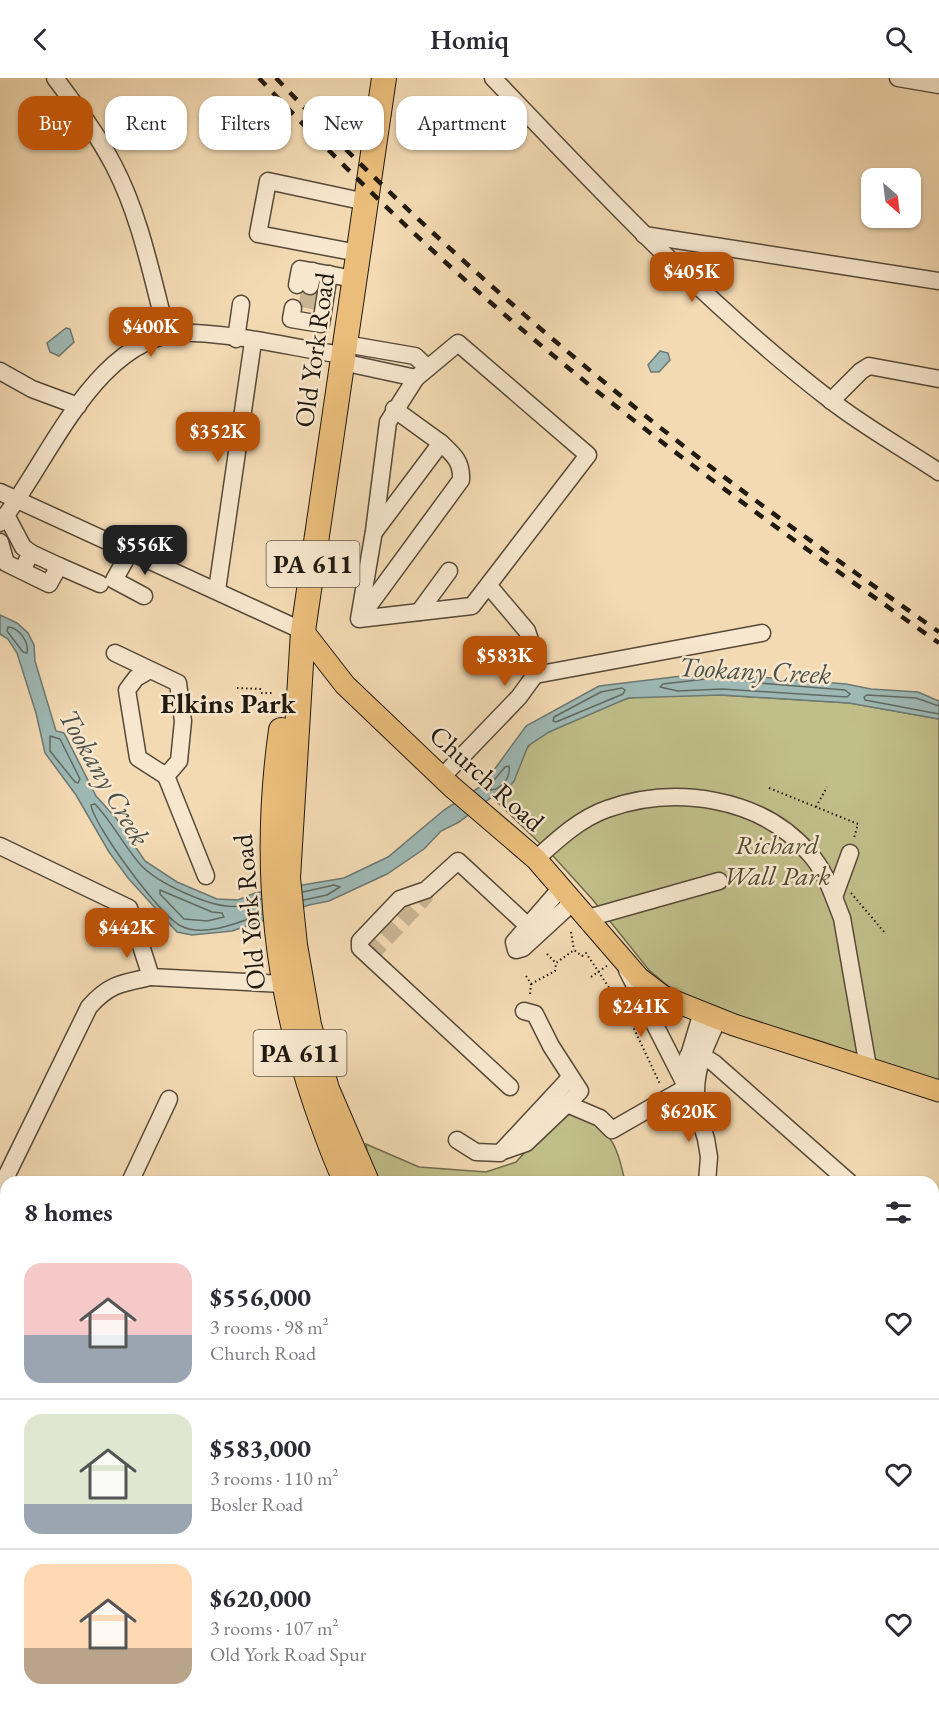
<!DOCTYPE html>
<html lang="en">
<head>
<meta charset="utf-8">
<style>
	:root { --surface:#fff; --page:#f2f2f3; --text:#2b2b33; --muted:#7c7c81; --line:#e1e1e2; --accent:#b45309 }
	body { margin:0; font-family:"EB Garamond",serif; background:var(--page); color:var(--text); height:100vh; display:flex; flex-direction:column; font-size:22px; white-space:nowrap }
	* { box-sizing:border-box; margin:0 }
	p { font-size:20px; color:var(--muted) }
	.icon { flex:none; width:33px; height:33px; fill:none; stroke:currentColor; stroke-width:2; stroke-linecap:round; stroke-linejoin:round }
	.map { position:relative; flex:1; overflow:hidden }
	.panel { position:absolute; left:0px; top:1098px; width:939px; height:536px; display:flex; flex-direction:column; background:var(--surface); border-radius:18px 18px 0 0; box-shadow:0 2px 4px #0004 }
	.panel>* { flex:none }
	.guide { position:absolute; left:18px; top:18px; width:600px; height:54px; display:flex; gap:12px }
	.needle { width:39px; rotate:152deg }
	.buttons { position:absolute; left:861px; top:90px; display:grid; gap:12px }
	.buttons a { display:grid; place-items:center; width:60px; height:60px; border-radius:12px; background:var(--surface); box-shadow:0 2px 4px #0004; font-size:30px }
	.price { position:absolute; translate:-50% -51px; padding:0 14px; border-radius:12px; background:var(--accent); color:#fff; font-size:20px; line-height:39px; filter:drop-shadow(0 2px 3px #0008) }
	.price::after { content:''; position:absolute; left:50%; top:36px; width:18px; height:14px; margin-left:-9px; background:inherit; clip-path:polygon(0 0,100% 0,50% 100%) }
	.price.current { background:#222; color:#fff }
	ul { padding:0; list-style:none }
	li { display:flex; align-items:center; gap:18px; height:150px; padding:0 24px }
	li+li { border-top:2px solid var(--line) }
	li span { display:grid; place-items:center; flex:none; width:168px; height:120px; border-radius:18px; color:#555 }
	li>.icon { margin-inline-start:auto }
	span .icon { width:72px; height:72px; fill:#fffc; stroke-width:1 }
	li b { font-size:26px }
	h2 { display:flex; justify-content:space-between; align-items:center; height:72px; padding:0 24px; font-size:26px }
	.tag { padding:0 21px; border-radius:18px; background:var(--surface); box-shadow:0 2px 4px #0004; font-size:21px; line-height:54px }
	.tag.current { background:var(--accent); color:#fff }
	header { display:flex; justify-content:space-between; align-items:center; height:78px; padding:0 24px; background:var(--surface); font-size:27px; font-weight:600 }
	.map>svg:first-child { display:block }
</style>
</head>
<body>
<header><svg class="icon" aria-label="back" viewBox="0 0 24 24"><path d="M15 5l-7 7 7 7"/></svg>Homiq<svg class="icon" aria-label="search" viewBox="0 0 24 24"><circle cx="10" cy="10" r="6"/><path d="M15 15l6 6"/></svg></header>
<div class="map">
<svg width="939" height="1633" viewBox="0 0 939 1633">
	<rect width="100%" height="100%" fill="#f3dab3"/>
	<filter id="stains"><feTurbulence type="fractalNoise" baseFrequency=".00333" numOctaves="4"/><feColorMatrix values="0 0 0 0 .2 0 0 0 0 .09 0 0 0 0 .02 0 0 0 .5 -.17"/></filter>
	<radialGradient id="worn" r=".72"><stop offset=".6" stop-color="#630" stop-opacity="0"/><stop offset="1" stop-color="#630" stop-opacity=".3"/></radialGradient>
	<!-- green -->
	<g fill="#c0be89" stroke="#706c4c" stroke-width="1.5">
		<path d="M654,617h67l129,8 89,16v363l-116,-40 -108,-33 -47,-23 -19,-16 -56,-70 -38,-42 -63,-61c27,-11 20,-29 36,-50 11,-15 78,-42 98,-48 9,-3 19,-3 28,-4z"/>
		<path d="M572,1028c38,28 43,30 53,76h-247l-9,-15 -3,-23 53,23 67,5 30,-10 33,-36z"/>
		<path d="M6,1493v135h72l2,5h-80v-132z"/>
	</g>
	<!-- water -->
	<g fill="#9eb9b5" stroke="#6c7973" stroke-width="1.5">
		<path d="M66,250l4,1 4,13 -15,14 -9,-4 -3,-9z"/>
		<path d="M660,273l8,2 2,7 -11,12h-8l-3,-7z"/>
		<path d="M0,537l17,8 11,10 6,12 1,16 21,70 8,2 32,63 20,22 29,43 32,21 40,17 21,1 17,-7 89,-15 44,-21 56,-47 39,-25 43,-59 73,-40 124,-15 36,6 87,7 25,5 47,3 21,9v18l-90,-16 -128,-8 -93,3 -79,34 -21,14 -14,35 -10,12 -12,4 -33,25 -18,9 -17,18 -37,25 -58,27 -20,4 -77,26 -40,4 -15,-3 -49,-54 -19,-26 -33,-57 -31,-42 -9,-40 -19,-60 -9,-14 -8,-5z"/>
	</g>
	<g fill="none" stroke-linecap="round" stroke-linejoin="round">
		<!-- shore -->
		<g stroke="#606a62" stroke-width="1.5">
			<path d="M8,549c11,1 21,14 19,26l-4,-1 -16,-21z"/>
			<path d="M723,599l36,6 86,7 5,4 -3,3 -125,-8 -44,2 -18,-4 3,-3z"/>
			<path d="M622,610l3,2 -2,4 -67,28 -3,-1 1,-4 47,-25z"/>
			<path d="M939,628l-23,-8 -49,-3 -3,2 1,3 74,14"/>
			<path d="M50,658l10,3 20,40 -2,4 -3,-1 -25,-31z"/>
			<path d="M509,688c2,11 -7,23 -18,24l-1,-5 15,-18z"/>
			<path d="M160,812l52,22 10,1 2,4 -17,4 -23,-2 -24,-25z"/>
			<path d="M303,814l31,-7 6,2 -13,8 -23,5"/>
			<path d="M261,821c-8,1 -14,5 -22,7 -25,4 -83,-23 -100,-43 -16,-19 -27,-41 -44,-59l-4,1c3,21 70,112 90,121 23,12 59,-4 81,-12"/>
		</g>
		<!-- minor-tunnel -->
		<g stroke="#c9b492" stroke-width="16" stroke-dasharray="16 8" stroke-linecap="butt">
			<path d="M306,230l4,-22"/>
			<path d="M370,878l55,-59 1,-7"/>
		</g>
		<!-- minor casing -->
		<g stroke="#564a39" stroke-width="19">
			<g id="minor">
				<path d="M55,0c21,28 43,57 59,88 27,52 38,112 53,168"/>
				<path d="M493,0c107,112 213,226 336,321 34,27 74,49 110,73"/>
				<path d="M898,0l41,7"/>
				<path d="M644,157l295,46"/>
				<path d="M358,175l-100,-19 10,-53 98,21"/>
				<path d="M297,207l3,-16 54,10"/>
				<path d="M310,208l3,-15"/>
				<path d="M293,230l-2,11 30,5 8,-50"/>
				<path d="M236,261l5,-35"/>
				<path d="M458,265l130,112 -116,151 -113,13 15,-88 14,-109 28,-44z"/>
				<path d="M345,266l70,12 13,12"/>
				<path d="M342,284l74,16"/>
				<path d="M0,293l32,18 46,17"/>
				<path d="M831,323l30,-30 8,-5 70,13"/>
				<path d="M394,331l47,34"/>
				<path d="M0,414l303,139"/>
				<path d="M6,437l17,32 8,6"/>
				<path d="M0,445c50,-62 98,-196 194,-190 49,2 100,15 149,22"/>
				<path d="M0,464l6,21 43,21 10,-18 41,18"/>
				<path d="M131,472l-17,30 30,16"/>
				<path d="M22,492l9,-17 28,13"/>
				<path d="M217,512l36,-248"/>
				<path d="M419,534l30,-41"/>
				<path d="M362,537l99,-135c1,-18 -7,-25 -20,-37l-66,88"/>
				<path d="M115,575l63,30 5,38 -4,40 -13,15 -28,-18 -11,-68 9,-12 12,-7"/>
				<path d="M535,597l227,-42"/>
				<path d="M166,698l40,100"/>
				<path d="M442,699l77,-80 16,-22 1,-17 -9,-27 -38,-45"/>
				<path d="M0,768l129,62 22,69 132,7"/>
				<path d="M536,781c21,-19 43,-40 71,-50 68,-24 154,-12 202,44 17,18 24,43 33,65l26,149"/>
				<path d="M561,810l-47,54 2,8 7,-2 50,-46"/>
				<path d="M834,819l16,-44"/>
				<path d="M588,840l131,-37"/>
				<path d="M627,892l58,114"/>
				<path d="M524,933l11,3 16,32 29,45 -13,13 33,14 12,12 75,-43"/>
				<path d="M702,934l-17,57 21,70 3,18 -2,25"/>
				<path d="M688,978l10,-3 16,10 135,119"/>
				<path d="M510,1009l-150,-139v-7l40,-42 26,-9 32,-29 70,65"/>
				<path d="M696,1014c0,-27 11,-49 22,-73"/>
				<path d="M457,1062l19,12 24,1 68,-73"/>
				<path d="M506,1072l20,-7 41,-39"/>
				<path d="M130,1104l39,-83"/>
				<path d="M0,1111l89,-182c20,-23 33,-24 62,-30"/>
				<path d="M933,1152l6,4"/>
				<path d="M0,1184l6,4"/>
				<path d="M933,1549l6,-5"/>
				<path d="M197,1628l2,5"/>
				<path d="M725,1628l2,5"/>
				<path d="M425,1633l2,-5"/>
				<path d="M565,1633l1,-5"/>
				<path d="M866,1633l7,-5"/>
			</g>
		</g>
		<!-- major casing -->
		<g stroke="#211a10" stroke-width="23">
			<path id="major" d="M303,553l42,54 107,102 84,72 103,119 25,19 70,28 205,66"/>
		</g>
		<!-- highway casing -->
		<g stroke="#211a10" stroke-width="26">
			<g id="highway">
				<path d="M281,652c-18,127 -7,253 35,375 9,26 18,52 30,77"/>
				<path d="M367,1104l-40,-93 -18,-64 -14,-80 -7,-67 15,-247 81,-553"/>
				<path d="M783,1628l5,5"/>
				<path d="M815,1628l5,5"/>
			</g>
		</g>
		<!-- path -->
		<g stroke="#211a10" stroke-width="2" stroke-dasharray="1.5 3" stroke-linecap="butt">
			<path d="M237,610l24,1"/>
			<path d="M261,615h11"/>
			<path d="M769,710l89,36 -4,14"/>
			<path d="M816,729l11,-20"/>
			<path d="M851,815l34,40"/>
			<path d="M571,854l3,18"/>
			<path d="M547,876l9,9"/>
			<path d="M526,898l5,8 -1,11"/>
			<path d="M531,906l24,-13 1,-8 18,-13 8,6 4,-3 42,63 32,68"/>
		</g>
		<!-- minor -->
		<use href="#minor" stroke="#f7e7ce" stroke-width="16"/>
		<!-- major -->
		<use href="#major" stroke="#eabd7a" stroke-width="21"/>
		<!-- highway -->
		<use href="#highway" stroke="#eabd7a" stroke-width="24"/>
		<!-- rail -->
		<g stroke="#211a10" stroke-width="4.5" stroke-dasharray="10 10" stroke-linecap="butt">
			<path d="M259,0c94,100 194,196 301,283 121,100 250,191 379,282"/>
			<path d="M276,0c109,115 227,222 350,322 100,82 207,157 313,232"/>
		</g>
		<!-- path-bridge -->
		<path stroke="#211a10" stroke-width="2" stroke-dasharray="1.5 3" stroke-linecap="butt" d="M591,899l17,-12"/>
	</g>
	<g text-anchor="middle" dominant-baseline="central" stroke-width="5" stroke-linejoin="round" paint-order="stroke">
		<!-- shield labels -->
		<g fill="#f7e7ce" stroke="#615849" stroke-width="1.5">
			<rect x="266.5" y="463" width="93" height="46" rx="4.5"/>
			<rect x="253.5" y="952" width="93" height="46" rx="4.5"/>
		</g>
		<g font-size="26" font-weight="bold" fill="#211a10">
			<text x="313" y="486">PA 611</text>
			<text x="300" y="975">PA 611</text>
		</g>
		<!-- street labels -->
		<g font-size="27" fill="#211a10" stroke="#f7e7ce">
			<text transform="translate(314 272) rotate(-82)">Old York Road</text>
			<text transform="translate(487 700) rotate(42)">Church Road</text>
			<text transform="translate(249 834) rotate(-95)">Old York Road</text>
		</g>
		<!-- park labels -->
		<g font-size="27" font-style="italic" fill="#514b34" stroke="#f7e7ce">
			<text x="777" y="766">Richard<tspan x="777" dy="31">Wall Park</tspan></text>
		</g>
		<!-- water labels -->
		<g font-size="28" font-style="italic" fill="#4d524a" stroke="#f7e7ce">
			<text transform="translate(755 592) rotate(3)">Tookany Creek</text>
			<text transform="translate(105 699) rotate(60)">Tookany Creek</text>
		</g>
		<!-- neighbourhood labels -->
		<g font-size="28" font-weight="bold" fill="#211a10" stroke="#f7e7ce">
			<text x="228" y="625">Elkins Park</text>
		</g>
	</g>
	<rect width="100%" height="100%" filter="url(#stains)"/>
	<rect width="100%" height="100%" fill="url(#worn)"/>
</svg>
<div class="buttons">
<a><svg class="needle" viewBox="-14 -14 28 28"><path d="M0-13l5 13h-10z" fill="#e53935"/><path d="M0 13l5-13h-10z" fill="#7c7c81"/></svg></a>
</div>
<b class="price" style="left:692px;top:225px">$405K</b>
<b class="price" style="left:151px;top:280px">$400K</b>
<b class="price" style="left:218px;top:385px">$352K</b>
<b class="price current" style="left:145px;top:498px">$556K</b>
<b class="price" style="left:505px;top:609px">$583K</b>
<b class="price" style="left:127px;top:881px">$442K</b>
<b class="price" style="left:641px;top:960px">$241K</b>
<b class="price" style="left:689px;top:1065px">$620K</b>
<div class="guide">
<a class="tag current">Buy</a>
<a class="tag">Rent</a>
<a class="tag">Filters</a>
<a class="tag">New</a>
<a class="tag">Apartment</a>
</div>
<section class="panel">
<h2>8 homes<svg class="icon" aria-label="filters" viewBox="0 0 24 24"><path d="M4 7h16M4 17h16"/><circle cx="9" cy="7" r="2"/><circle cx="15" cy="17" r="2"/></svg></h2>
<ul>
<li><span style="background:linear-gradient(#f6c9c9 60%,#9aa5b1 0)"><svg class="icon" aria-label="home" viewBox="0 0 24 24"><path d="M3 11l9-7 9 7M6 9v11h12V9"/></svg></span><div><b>$556,000</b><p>3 rooms · 98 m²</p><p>Church Road</p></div><svg class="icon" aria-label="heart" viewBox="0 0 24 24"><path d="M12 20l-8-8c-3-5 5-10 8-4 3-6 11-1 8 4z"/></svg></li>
<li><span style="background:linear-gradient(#dfe7d0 75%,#9aa5b1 0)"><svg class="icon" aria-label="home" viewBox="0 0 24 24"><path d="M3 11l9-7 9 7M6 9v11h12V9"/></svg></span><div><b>$583,000</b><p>3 rooms · 110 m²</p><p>Bosler Road</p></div><svg class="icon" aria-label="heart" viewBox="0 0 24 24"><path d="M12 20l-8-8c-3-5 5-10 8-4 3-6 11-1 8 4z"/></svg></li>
<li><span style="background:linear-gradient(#ffd9b3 70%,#b9a48a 0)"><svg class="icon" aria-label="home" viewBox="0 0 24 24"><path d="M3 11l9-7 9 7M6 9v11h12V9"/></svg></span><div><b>$620,000</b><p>3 rooms · 107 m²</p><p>Old York Road Spur</p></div><svg class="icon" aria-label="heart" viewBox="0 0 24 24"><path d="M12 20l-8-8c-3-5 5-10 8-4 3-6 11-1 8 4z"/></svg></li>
</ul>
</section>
</div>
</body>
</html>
